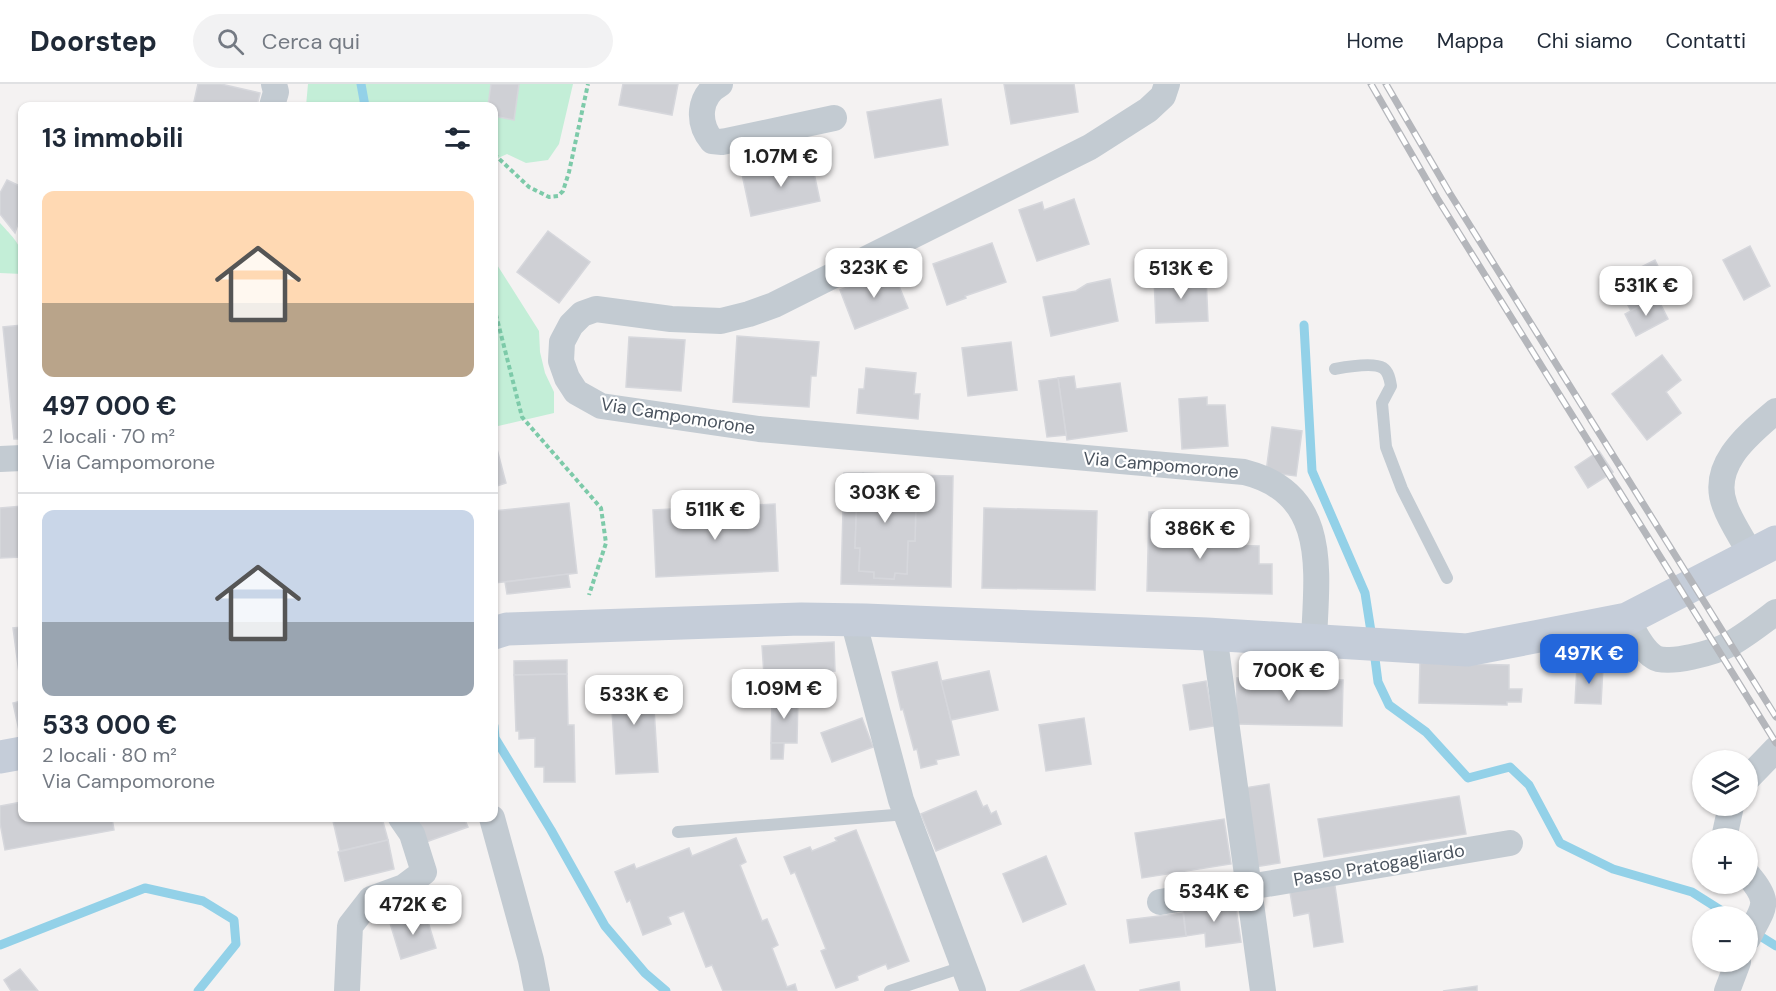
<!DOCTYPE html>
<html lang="it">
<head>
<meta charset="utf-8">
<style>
	:root { --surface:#fff; --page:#f2f2f3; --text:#1f2937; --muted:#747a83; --line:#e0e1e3; --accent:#2467db }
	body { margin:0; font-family:"DM Sans",sans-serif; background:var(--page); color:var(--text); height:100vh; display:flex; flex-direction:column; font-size:22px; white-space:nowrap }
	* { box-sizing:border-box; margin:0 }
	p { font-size:20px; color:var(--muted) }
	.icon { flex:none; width:33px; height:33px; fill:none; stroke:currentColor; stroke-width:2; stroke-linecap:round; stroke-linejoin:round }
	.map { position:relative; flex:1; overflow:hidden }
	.details { position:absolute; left:18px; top:18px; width:480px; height:720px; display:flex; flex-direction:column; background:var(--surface); border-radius:12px; box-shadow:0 2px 4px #0004 }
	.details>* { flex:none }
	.controls { position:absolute; left:1692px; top:666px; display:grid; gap:12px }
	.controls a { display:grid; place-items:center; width:66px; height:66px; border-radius:50%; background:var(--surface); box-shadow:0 2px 4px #0004; font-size:30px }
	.price { position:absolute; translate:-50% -51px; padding:0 14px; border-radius:12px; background:#fff; color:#222; font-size:20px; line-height:39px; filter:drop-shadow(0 2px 3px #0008) }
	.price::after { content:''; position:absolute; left:50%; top:36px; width:18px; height:14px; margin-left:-9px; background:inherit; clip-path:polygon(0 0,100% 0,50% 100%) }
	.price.current { background:var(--accent); color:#fff }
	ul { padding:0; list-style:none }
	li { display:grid; align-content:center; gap:12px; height:318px; padding:0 24px }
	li+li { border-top:2px solid var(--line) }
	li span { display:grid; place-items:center; height:186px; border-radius:12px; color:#555 }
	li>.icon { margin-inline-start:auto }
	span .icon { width:108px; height:108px; fill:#fffc; stroke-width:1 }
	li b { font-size:26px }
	h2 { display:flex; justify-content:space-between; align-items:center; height:72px; padding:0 24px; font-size:26px }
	header { display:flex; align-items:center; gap:36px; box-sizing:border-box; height:84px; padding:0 30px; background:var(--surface); border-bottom:2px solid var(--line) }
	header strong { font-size:28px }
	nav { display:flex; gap:33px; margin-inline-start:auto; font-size:21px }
	.search { width:420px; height:54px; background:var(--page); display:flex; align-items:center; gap:15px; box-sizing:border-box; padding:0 21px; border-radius:33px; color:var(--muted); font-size:22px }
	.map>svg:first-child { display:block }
</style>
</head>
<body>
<header>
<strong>Doorstep</strong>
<div class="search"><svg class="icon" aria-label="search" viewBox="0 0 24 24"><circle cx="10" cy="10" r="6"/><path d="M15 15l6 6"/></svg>Cerca qui</div>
<nav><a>Home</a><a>Mappa</a><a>Chi siamo</a><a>Contatti</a></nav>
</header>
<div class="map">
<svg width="1776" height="907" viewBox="0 0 1776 907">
	<rect width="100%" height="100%" fill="#f4f2f2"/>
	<!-- green -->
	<g fill="#c3eed7">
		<path d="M308,0h265l-14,60 -11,16 -22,3 -19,-9 -13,6v-54h-188z"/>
		<path d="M0,139c19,21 23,22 22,51l-22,-1z"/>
		<path d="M494,176l45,71 1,21 5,21 9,19v21l-60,14z"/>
	</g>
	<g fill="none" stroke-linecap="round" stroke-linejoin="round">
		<!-- stream -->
		<g stroke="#93d1e8" stroke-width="9">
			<path d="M361,0l4,22"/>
			<path d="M1304,241l8,146 53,122 7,45"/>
			<path d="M1374,567l4,31 11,23 37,27 42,46 42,-11 19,18 31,58 53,26 79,23 38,24"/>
			<path d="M494,642l1,12 56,92 54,96 40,47 21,18"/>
			<path d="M1752,847l24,15"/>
			<path d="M0,861l145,-57 58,13 31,19 2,24 -38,47"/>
		</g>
	</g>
	<!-- building -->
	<g fill="#cfd0d5" stroke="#d6d7dc" stroke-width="1.5">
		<path d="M198,0h23l39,9 -3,13h-64z"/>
		<path d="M491,0h28l-5,36 -20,-4v-10h-6z"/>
		<path d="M623,0h55l-6,31 -53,-10z"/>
		<path d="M1004,0h70l4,28 -67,12z"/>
		<path d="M941,15l7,46 -73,13 -8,-46z"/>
		<path d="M811,75l9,42 -69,15 -9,-42z"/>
		<path d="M7,96l15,7v25l-7,21 -15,-19v-21z"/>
		<path d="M1074,115l15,45 -52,17 -18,-51 23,-8 2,8z"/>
		<path d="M548,147l42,31 -31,41 -42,-31z"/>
		<path d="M992,159l14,39 -41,14 1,2 -19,7 -14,-41z"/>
		<path d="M1750,162l20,40 -26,14 -21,-40z"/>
		<path d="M1655,176l15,31 -39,20 -16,-31z"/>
		<path d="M892,185l16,39 -53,21 -15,-39z"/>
		<path d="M1206,192l2,45 -52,2 -2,-45z"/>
		<path d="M1110,195l8,42 -67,15 -8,-39 33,-6 11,-7z"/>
		<path d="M1657,213l11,22 -32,17 -11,-22z"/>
		<path d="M22,241v114h-8l-11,-112z"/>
		<path d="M737,252l82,6 -3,34h-5l-2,31 -76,-5z"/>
		<path d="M629,253l56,3 -4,51 -55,-4z"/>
		<path d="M1011,258l6,48 -49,6 -6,-48z"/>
		<path d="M1662,271l19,25 -15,12 15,21 -34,27 -35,-46z"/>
		<path d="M866,284l50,5 -2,21h6l-2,25 -61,-6 2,-24h5z"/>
		<path d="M1074,292l2,13 44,-6 7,48 -60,9 -9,-62z"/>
		<path d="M1058,294l8,57 -19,2 -8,-56z"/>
		<path d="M1207,313v8h18l3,41 -46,3 -3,-50z"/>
		<path d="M1272,343l30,4 -6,45 -30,-4z"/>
		<path d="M497,365l9,34 -12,4v-37z"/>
		<path d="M1599,367l14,21 -25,16 -13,-21z"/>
		<path d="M844,389h19l-1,22h-5l-2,53h5l-1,23 15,1v6l20,1 1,-6 12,1 1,-33h7l1,-38 -5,-1 1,-27 41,1 -2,111 -110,-3z"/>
		<path d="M863,389l49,2 -1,27 5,1 -1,38h-7l-1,33 -12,-1 -1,6 -20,-1v-6l-15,-1 1,-23h-5l2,-53h5z"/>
		<path d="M569,419l8,70 -82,10 -1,-72z"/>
		<path d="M775,420l3,67 -122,6 -3,-67z"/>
		<path d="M22,422v51l-22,1v-50z"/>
		<path d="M984,424l113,3 -2,79 -113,-2z"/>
		<path d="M1149,428l49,1v31l61,2v18h13v30l-125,-3z"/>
		<path d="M568,490l2,13 -63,7 -2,-12z"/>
		<path d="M22,543v46h-3l-6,-45z"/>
		<path d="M834,558l1,29 -71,4 -2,-29z"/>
		<path d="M567,576v14l-53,1v-14z"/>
		<path d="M937,578l22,93 -23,5 1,4 -16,4 -4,-19 -3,1 -11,-41 -2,1 -9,-38z"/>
		<path d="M1420,579l89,2v24h13l-1,13h-14v3l-88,-2z"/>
		<path d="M1577,581l26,2 -2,37 -26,-1z"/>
		<path d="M989,587l9,39 -47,10 -10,-39z"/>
		<path d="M567,590l1,51h6l1,57h-31v-15h-9v-29l-16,1v-8h-3l-2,-56z"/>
		<path d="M652,593l6,95 -42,2 -6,-95z"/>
		<path d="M1237,594l106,2 -1,46 -106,-2z"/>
		<path d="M1206,597l8,45 -24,4 -7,-45z"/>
		<path d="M772,613h26l-1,46h-26z"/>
		<path d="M22,617v33l-2,1 -7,-32z"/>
		<path d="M862,634l11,29 -41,15 -11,-29z"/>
		<path d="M1084,634l7,46 -45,7 -7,-46z"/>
		<path d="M771,659h13l-1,16h-12z"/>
		<path d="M1269,700l11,79 -25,4 -11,-79z"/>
		<path d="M976,707l7,16 4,-2 4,9 5,-3 5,13 -65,27 -15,-37z"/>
		<path d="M1459,712l7,38 -142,23 -6,-38z"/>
		<path d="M22,718v16h90l2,12 -109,20 -5,-27v-17z"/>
		<path d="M347,734h19l1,3 15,-3 6,22 -48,11 -7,-30z"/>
		<path d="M418,734h46l4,9 -42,15z"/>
		<path d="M1224,735l7,45 -89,14 -7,-45z"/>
		<path d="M856,746l53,131 -21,8 -2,-5 -29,12 1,4 -22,8 -15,-37 5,-2 -31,-77 -4,2 -7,-17 26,-10 2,4 25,-10 -2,-3z"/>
		<path d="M736,754l10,24 -6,3 22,56 5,-2 11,26 -6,3 15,39 8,-3 2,7h-74l-11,-26 -6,2 -22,-56 -16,6 3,7 -28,11 -13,-35 -3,2 -12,-30 19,-8 2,5 53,-21 3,8z"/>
		<path d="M388,756l6,29 -49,12 -7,-29z"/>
		<path d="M1046,772l20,48 -43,18 -20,-48z"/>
		<path d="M1334,795l9,63 -29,5 -5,-34 -15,3 -5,-30z"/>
		<path d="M1235,817l6,41 -35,5 -1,-14 -19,3 -3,-28z"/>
		<path d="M425,828l11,36 -35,11 -11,-36z"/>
		<path d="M1183,829l3,23 -56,7 -3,-23z"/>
		<path d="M1084,881l11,26h-75z"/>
		<path d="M20,885l18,22h-27l-7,-11z"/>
		<path d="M1179,898l1,9h-40v-1z"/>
		<path d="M1477,902v5h-34z"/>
	</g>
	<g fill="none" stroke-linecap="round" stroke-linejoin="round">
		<!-- path -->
		<g stroke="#7dcaa9" stroke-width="4" stroke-dasharray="4.5 3" stroke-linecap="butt">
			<path d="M494,70l35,33 20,10 9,-1 5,-5 6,-19 19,-88"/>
			<path d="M494,223l28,110 79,91 5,35 -17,52"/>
		</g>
		<!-- service -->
		<g stroke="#c3cbd2" stroke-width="12">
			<path d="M1335,285c11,-2 38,-7 48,-1 6,4 7,12 8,18l-9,17 4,44 16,42 45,89"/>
			<path d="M678,748l229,-18"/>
			<path d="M890,907l73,-24"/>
		</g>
		<!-- minor -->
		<g stroke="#c3cbd2" stroke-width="26">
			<path d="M720,0c-22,12 -23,39 -8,57l10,1 112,-24"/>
			<path d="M1167,0l-4,12 -15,14 -58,37 -316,158 -25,9 -28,7 -50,-2 -75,-10 -14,5 -11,11 -9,17 -1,19 6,17 9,14 25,14 158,23 485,43c85,21 73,98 70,167"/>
			<path d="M272,22l4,-14 -2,-8"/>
			<path d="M0,375l22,-1"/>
			<path d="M1751,471c-8,-16 -20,-32 -26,-49 -16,-41 24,-72 51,-95"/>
			<path d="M1627,535c7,12 14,30 27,38 13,9 62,-5 76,-13 16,-9 31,-21 46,-32"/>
			<path d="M853,536l48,180 72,191"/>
			<path d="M1214,550l49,357"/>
			<path d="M1748,694l28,-29"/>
			<path d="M492,734l39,142 6,31"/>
			<path d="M1724,754l7,-32"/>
			<path d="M1748,791c25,29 15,32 0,63"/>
			<path d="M1160,818l350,-59"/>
			<path d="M347,907l3,-65 21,-27 33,-12 20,-15 -12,-38 -11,-16"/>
			<path d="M1727,907l11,-29"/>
		</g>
		<!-- secondary -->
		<g stroke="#c5cdd9" stroke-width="33">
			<path d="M494,549l13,-4 294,-10 64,1 342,14 260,16 160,-31 149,-77"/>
			<path d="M0,673l22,-4"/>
		</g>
		<!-- rail casing -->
		<g stroke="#b4b6bb" stroke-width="7">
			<g id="rail">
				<path d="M1371,0l66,114 339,545"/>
				<path d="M1386,0l63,108 327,525"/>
			</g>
		</g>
		<!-- rail -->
		<use href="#rail" stroke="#fff" stroke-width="4.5" stroke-dasharray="14" stroke-linecap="butt"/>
	</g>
	<g text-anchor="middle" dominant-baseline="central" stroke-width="4.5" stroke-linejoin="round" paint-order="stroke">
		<!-- street labels -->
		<g font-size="18" fill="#4a535e" stroke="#fff">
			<text transform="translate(678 332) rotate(9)">Via Campomorone</text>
			<text transform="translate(1161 381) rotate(5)">Via Campomorone</text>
			<text transform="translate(1379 781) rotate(-10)">Passo Pratogagliardo</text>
		</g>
	</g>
</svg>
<div class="controls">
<a><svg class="icon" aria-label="layers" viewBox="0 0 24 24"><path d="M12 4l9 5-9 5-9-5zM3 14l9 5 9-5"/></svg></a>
<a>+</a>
<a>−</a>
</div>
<b class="price" style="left:781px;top:104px">1.07M €</b>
<b class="price" style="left:874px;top:215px">323K €</b>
<b class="price" style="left:1181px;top:216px">513K €</b>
<b class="price" style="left:1646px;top:233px">531K €</b>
<b class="price" style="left:885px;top:440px">303K €</b>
<b class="price" style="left:715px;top:457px">511K €</b>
<b class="price" style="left:1200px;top:476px">386K €</b>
<b class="price current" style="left:1589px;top:601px">497K €</b>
<b class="price" style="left:1289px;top:618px">700K €</b>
<b class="price" style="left:784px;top:636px">1.09M €</b>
<b class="price" style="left:634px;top:642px">533K €</b>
<b class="price" style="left:1214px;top:839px">534K €</b>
<b class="price" style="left:413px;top:852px">472K €</b>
<section class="details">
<h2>13 immobili<svg class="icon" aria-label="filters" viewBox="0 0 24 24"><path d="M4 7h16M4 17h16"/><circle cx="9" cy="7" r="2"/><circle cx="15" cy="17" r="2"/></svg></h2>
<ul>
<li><span style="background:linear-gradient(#ffd9b3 60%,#b9a48a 0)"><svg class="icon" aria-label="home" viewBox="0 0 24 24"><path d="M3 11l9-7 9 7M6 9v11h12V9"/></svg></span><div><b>497 000 €</b><p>2 locali · 70 m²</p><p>Via Campomorone</p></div></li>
<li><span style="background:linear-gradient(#c9d6e8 60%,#9aa5b1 0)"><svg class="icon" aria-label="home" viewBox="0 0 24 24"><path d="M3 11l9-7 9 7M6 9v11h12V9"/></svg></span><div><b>533 000 €</b><p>2 locali · 80 m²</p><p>Via Campomorone</p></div></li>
</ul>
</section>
</div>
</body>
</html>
